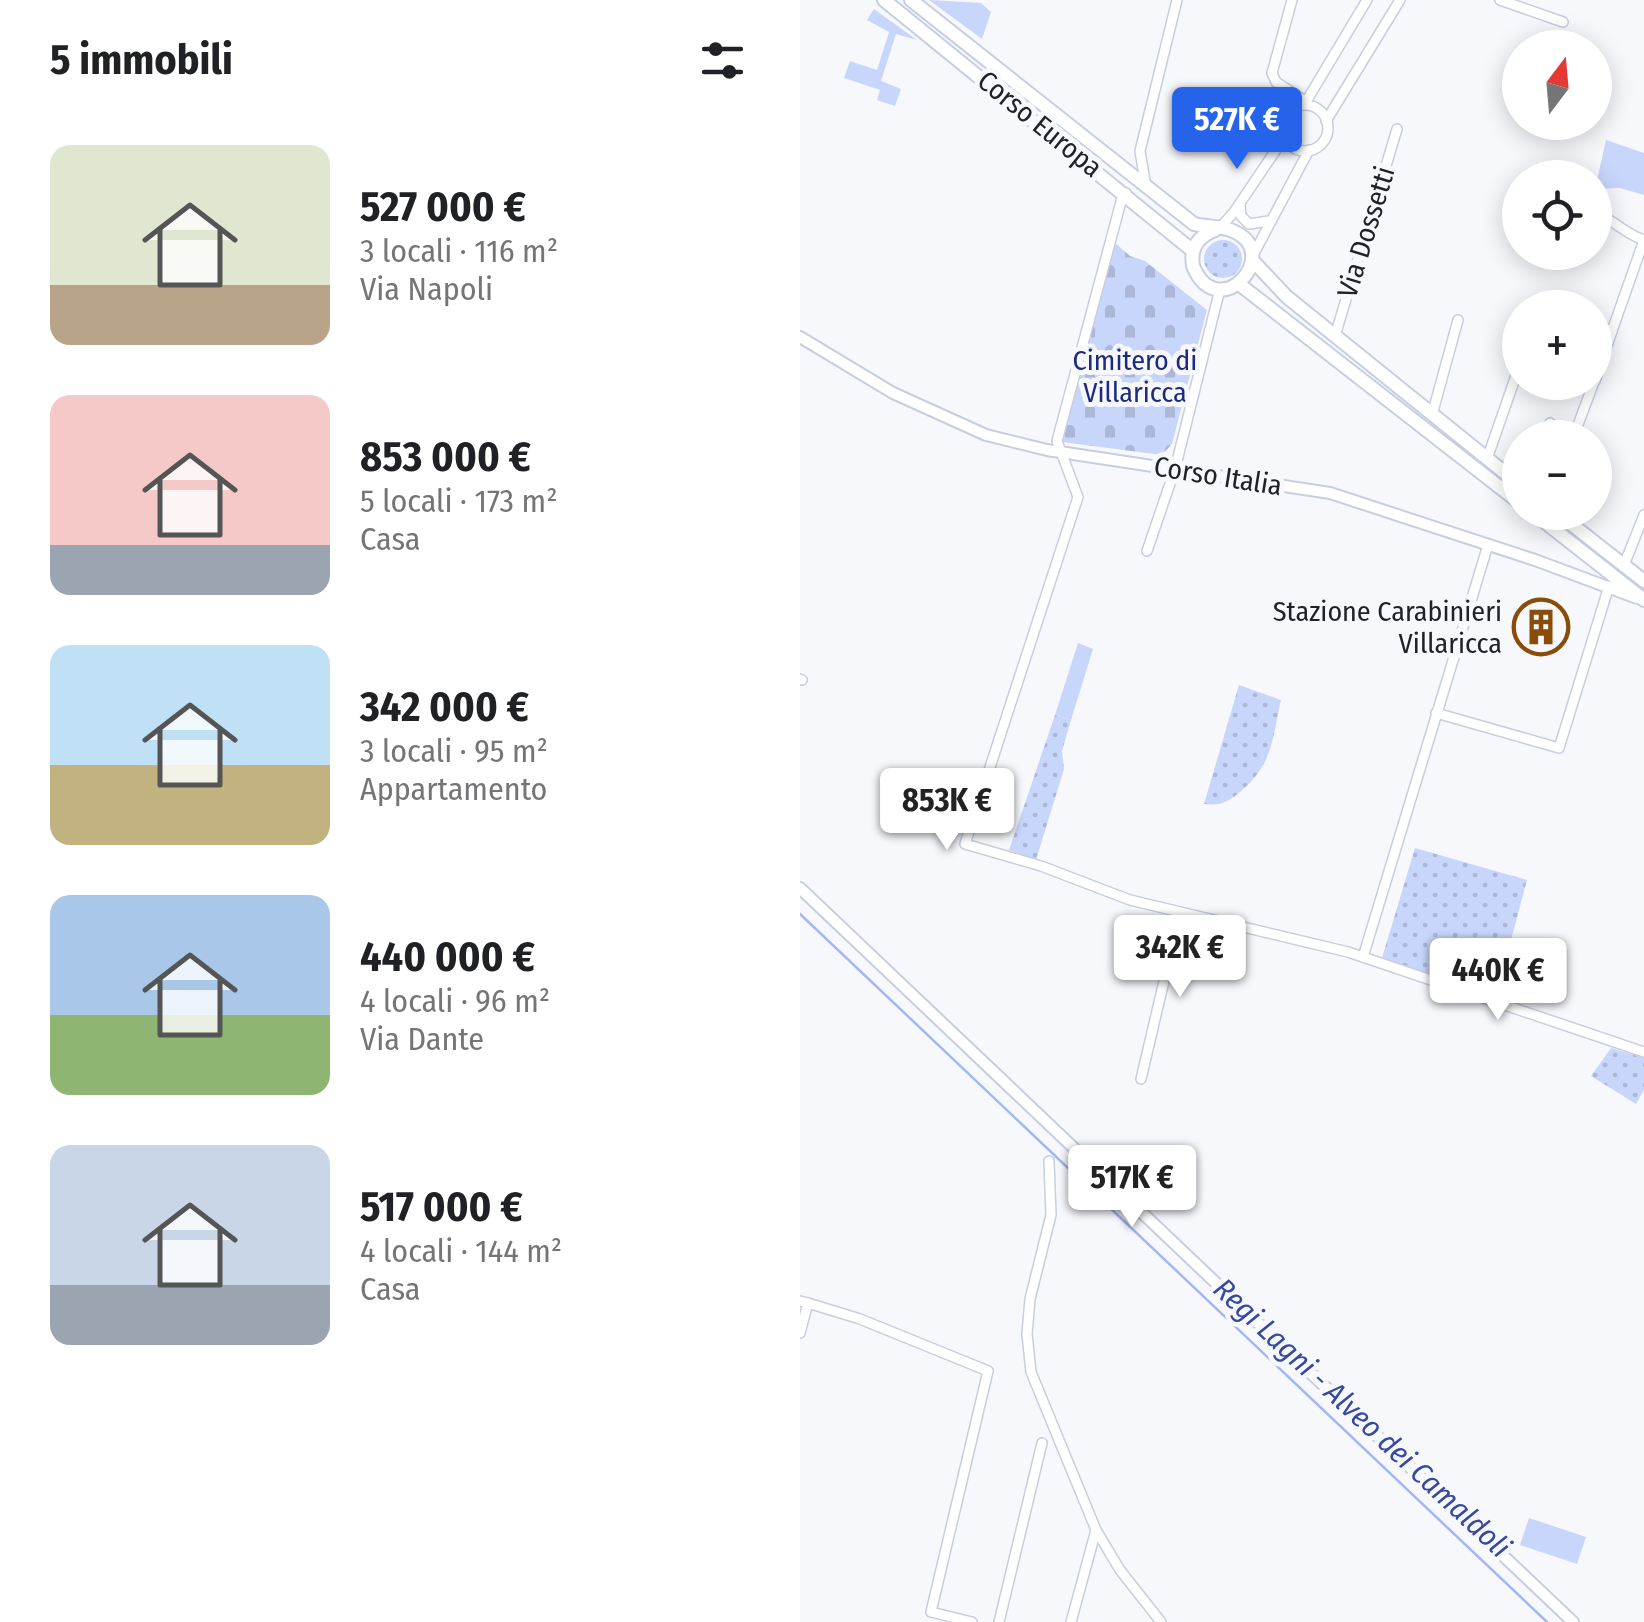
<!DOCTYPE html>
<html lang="it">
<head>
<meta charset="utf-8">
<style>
	:root { --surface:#fff; --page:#f2f2f2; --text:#202124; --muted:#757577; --accent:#2563eb }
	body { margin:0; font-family:"Fira Sans Condensed",sans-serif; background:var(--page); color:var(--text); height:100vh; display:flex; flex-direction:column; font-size:38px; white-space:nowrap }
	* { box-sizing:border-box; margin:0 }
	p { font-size:32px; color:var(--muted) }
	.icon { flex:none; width:55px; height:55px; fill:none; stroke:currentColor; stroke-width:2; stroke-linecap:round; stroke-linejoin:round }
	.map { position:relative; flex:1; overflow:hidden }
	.sheet { display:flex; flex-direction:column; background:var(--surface); width:800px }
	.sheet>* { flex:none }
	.needle { width:65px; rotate:16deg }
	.buttons { position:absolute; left:702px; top:30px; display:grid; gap:20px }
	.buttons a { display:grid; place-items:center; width:110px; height:110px; border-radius:50%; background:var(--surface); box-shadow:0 5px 25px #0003; font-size:50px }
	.price { position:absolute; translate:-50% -85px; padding:0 22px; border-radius:10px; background:#fff; color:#222; font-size:32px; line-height:65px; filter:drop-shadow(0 2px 5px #0008) }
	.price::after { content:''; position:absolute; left:50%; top:60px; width:30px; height:22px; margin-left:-15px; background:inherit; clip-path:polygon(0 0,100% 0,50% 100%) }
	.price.current { background:var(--accent); color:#fff }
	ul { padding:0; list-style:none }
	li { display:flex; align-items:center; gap:30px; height:250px; padding:0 50px }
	li span { display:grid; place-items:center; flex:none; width:280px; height:200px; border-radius:20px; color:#555 }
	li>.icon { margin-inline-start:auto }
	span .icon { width:120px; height:120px; fill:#fffc; stroke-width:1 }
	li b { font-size:42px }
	h2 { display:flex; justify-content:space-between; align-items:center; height:120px; padding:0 50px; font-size:42px }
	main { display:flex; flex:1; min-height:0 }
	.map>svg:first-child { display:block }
</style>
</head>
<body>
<main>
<section class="sheet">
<h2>5 immobili<svg class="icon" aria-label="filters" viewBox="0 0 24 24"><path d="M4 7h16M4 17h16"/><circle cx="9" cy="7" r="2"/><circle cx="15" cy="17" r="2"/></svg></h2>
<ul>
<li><span style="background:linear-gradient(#dfe7d0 70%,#b9a48a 0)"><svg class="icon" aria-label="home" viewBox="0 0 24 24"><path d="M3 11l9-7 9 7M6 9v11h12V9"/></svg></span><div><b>527 000 €</b><p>3 locali · 116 m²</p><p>Via Napoli</p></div></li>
<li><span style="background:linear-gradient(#f6c9c9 75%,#9aa5b1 0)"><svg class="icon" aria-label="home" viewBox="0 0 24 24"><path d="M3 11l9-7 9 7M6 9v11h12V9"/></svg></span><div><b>853 000 €</b><p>5 locali · 173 m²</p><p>Casa</p></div></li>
<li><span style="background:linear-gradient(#bfe0f5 60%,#c2b280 0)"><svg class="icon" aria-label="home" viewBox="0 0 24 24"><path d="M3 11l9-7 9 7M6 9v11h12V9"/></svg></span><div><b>342 000 €</b><p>3 locali · 95 m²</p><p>Appartamento</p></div></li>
<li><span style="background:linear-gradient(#a9c7e8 60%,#8fb573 0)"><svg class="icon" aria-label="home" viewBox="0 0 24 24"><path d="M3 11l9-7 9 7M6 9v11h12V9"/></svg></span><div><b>440 000 €</b><p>4 locali · 96 m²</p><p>Via Dante</p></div></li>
<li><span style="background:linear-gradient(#c9d6e8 70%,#9aa5b1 0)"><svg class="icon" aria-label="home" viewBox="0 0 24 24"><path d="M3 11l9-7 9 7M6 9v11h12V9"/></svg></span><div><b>517 000 €</b><p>4 locali · 144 m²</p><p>Casa</p></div></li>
</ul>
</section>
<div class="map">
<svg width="844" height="1622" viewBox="0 0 844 1622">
	<defs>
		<pattern id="grass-dots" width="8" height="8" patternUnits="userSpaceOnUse" patternTransform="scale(2.5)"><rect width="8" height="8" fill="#c9d6fc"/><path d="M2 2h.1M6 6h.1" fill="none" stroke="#acb7d8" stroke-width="1.8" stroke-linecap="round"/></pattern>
		<pattern id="cemetery-stones" width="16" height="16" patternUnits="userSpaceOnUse" patternTransform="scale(2.5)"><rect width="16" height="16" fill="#c9d6fc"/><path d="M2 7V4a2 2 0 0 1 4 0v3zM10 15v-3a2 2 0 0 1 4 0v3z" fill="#acb7d8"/></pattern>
	</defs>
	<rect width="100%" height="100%" fill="#f7f8fc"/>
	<!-- grass -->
	<g fill="url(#grass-dots)">
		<circle cx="423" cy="259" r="19"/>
		<path d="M439,685l42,15c-9,40 -8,64 -41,92 -12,10 -20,14 -36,12z"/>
		<path d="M255,715l16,5 -9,31 2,18 -28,91 -27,-10z"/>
		<path d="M615,848l112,32 -31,116 -114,-38z"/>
		<path d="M811,1048l33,10v32l-8,14 -45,-28z"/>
	</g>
	<!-- cemetery -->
	<path fill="url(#cemetery-stones)" d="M313,241l17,15 15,5 62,49 -35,134 -10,11 -100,-13z"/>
	<!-- green -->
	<g fill="#c9d6fc">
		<path d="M129,0l52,3 10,9 -9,27z"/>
		<path d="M74,9l43,31 -21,-6 -15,47 20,8 -6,17 -18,-6 3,-10 -36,-12 6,-17 27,9 12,-38 -22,-12z"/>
		<path d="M806,140l38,13v42l-24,-7 -25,1z"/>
		<path d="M278,643l15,6 -22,71 -16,-5z"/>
		<path d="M729,1518l57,19 -9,27 -57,-19z"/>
	</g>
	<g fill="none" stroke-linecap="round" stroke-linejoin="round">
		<!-- stream -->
		<path stroke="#a4b7f5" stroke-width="2.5" d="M0,914l747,708"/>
		<!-- minor casing -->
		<g stroke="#c7cee0" stroke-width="12">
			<g id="minor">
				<path d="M492,0l-20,73 4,9 29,19"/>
				<path d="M700,0l63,22"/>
				<path d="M504,105l63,-105"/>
				<circle cx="505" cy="128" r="23"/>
				<path d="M526,121l74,-121"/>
				<path d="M346,187l-6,-36 37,-151"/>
				<path d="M326,193l-4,5 -65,243 21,56 -113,347 76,22 89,34 218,52 296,100"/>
				<path d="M440,205l1,11 8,8 20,-3"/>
				<path d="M795,213c18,6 30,21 49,27l-32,91"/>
				<path d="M419,229l15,-17 50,-74"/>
				<path d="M452,257l57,-107"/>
				<path d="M795,325l17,6 -17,50"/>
				<path d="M535,336l62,-207"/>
				<path d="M632,415l26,-95"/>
				<path d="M745,438l5,-15"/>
				<path d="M773,438l21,-56"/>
				<path d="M687,459l33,-95"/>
				<path d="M347,551l28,-82 45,-180"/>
				<path d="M824,565l20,-50"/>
				<path d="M0,679l2,1"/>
				<path d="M636,713l123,35 50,-162"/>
				<path d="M563,957l125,-412"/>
				<path d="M341,1079l39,-166"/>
				<path d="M249,1161l2,54 -21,84 -3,35 4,38 65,158 24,40 41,52"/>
				<path d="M0,1301l8,2 -8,30"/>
				<path d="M8,1303l52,16 128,52 -57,241 41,10"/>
				<path d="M199,1622l43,-179"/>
				<path d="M271,1622l25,-92"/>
			</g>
		</g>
		<!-- tertiary casing -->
		<g stroke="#c7cee0" stroke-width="14">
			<g id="tertiary">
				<path d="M0,337l93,56 93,42 61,15 283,43 205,67 102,38"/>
				<path d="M0,888l773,734"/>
			</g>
		</g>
		<!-- primary casing -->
		<g stroke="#c7cee0" stroke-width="16">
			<g id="primary">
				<path d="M84,0l309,251"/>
				<path d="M111,0l283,224c12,3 28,2 39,7 52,22 -15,96 -40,35 -3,-18 5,-30 22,-36"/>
				<path d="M452,260l35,37 233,188"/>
				<path d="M439,284l281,219"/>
				<path d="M732,512l112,88"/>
				<path d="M756,512l88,69"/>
			</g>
		</g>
		<!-- minor -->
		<use href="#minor" stroke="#fff" stroke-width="9"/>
		<!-- tertiary -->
		<use href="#tertiary" stroke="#fff" stroke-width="10"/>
		<!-- primary -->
		<use href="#primary" stroke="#fff" stroke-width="12"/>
	</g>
	<!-- icons -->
	<defs>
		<g id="building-ring" transform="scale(2.875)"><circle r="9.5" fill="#f7f8fc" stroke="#894d0a" stroke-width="1.5"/><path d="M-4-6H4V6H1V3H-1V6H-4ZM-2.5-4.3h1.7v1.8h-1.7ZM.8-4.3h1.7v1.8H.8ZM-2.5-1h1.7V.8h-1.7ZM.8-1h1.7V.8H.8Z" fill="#894d0a"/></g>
	</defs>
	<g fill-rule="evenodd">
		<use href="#building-ring" x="741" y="627"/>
	</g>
	<g text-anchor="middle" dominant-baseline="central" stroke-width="10" stroke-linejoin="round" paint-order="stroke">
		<!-- street labels -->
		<g font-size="28" fill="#202228" stroke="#f7f8fc">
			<text transform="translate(240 124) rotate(39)">Corso Europa</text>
			<text transform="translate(566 232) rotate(-73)">Via Dossetti</text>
			<text transform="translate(418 476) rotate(9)">Corso Italia</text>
		</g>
		<!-- park labels -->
		<g font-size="28" fill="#1e297f" stroke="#f7f8fc">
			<text x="335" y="360">Cimitero di<tspan x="335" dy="32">Villaricca</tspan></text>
		</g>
		<!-- poi labels -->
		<g font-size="28" fill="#202228" stroke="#f7f8fc" text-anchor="end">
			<text x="702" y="611">Stazione Carabinieri<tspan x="702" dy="32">Villaricca</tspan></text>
		</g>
		<!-- water labels -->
		<g font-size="30" font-style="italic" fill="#3748a0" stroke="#f7f8fc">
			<text transform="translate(562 1418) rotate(43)">Regi Lagni - Alveo dei Camaldoli</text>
		</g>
	</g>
</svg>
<div class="buttons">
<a><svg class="needle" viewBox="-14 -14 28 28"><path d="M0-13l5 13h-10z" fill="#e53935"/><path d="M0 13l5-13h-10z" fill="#757577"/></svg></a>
<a><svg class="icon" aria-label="locate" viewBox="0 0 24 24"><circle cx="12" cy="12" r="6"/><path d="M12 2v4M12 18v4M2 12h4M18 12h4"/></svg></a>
<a>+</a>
<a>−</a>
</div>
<b class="price current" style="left:437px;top:172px">527K €</b>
<b class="price" style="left:147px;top:853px">853K €</b>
<b class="price" style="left:380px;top:1000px">342K €</b>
<b class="price" style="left:698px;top:1023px">440K €</b>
<b class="price" style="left:332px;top:1230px">517K €</b>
</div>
</main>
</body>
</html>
